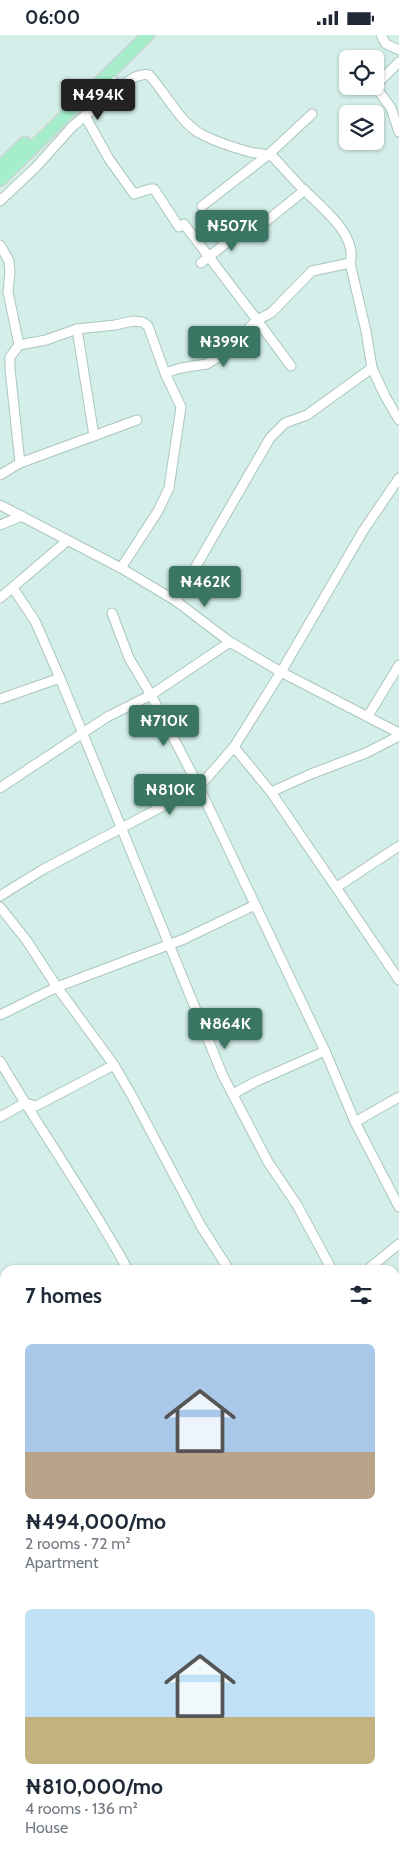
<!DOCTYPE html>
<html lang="en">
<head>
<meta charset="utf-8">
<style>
	:root { --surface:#fff; --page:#f2f2f3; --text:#1f2937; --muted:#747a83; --accent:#3a7663 }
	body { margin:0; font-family:Cabin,sans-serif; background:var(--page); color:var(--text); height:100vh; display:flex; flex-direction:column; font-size:19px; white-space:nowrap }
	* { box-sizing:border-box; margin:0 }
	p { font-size:16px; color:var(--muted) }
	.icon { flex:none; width:28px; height:28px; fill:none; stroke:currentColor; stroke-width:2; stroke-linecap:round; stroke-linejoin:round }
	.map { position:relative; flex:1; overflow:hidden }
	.details { position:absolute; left:0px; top:1230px; width:400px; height:600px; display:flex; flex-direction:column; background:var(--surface); border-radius:15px 15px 0 0; box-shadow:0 1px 4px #0004 }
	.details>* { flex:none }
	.buttons { position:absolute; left:339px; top:15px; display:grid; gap:10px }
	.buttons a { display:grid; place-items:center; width:45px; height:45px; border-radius:8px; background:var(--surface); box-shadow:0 1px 4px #0004; font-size:25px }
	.price { position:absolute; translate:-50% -42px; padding:0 11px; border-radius:5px; background:var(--accent); color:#fff; font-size:16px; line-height:32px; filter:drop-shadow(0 1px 2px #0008) }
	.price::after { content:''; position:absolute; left:50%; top:30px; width:15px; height:11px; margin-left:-8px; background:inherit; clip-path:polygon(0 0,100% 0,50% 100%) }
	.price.on { background:#222; color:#fff }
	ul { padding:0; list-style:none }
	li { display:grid; align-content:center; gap:10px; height:265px; padding:0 25px }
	li span { display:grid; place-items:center; height:155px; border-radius:8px; color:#555 }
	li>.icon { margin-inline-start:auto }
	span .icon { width:90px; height:90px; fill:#fffc; stroke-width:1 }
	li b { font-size:21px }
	h2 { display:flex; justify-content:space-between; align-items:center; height:60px; padding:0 25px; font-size:21px }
	.status { display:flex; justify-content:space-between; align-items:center; height:35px; padding:0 25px; background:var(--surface); direction:ltr }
	.status svg { height:14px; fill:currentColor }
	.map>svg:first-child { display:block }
</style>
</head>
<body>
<div class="status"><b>06:00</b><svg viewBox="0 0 49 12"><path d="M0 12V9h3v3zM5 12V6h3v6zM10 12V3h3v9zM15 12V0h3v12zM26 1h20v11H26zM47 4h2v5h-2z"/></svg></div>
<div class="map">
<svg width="399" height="1830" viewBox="0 0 399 1830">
	<rect width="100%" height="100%" fill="#e8faf8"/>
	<!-- residential -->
	<path fill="#d4eee9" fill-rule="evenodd" d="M0,0h399v1830h-399zM348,24h27v27h-27zM348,79h27v27h-27zM5,1235h390v590h-390z"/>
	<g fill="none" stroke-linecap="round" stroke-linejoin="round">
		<!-- minor casing -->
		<g stroke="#aac6be" stroke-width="11">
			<g id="minor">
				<path d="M381,0l5,9 13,6"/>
				<path d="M106,41l13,10h3c7,-6 18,-13 27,-11 18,19 31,49 54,60 14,7 32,13 47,17 8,2 16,1 23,5 9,9 17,19 26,28 17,18 60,49 51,78l16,68 6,37 13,28 14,24"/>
				<path d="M375,51l16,22 8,24"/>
				<path d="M375,51l24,-24"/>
				<path d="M85,81l24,43 25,35 16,-5h4l25,38"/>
				<path d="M0,166l36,-34 36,-40 47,-41"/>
				<path d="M202,171l66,-51 44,-41"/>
				<path d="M184,189l73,96 34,46"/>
				<path d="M254,196l51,-41"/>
				<path d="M0,210l9,16 1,11 -2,20 11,53"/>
				<path d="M201,228l48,-38"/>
				<path d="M77,294l17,107"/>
				<path d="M165,338l16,-5 26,-4 19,-12 31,-32 14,-7 41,-42 38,-8"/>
				<path d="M20,428l-10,-94v-12l9,-12 27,-5 31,-11 38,-4 18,-4 10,1 5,4 17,47 16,34 -12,81 -11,23 -37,57"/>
				<path d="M0,440l20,-12 117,-43"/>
				<path d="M0,470l121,63 55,33 54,41 51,30 118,61"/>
				<path d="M0,490l22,-9"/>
				<path d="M13,553l22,33 25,57 163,398 45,86 29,43 35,65"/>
				<path d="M0,563l67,-57"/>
				<path d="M176,566l94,-163 15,-15 22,-8 65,-47"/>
				<path d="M112,578l17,45 22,37 48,92 126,264 30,71 44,85"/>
				<path d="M0,664l60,-21"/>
				<path d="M368,681l31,-51"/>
				<path d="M234,712l37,45 128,188"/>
				<path d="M0,753l107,-71 44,-22 79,-53"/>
				<path d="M271,757l40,-18 55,-21 33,-17"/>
				<path d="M337,852l62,-41"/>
				<path d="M0,861l42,-26 157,-83 35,-40 47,-75 82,-141 36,-53"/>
				<path d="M0,872l27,34 30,46 57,78 18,31 69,130 28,44"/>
				<path d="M0,980l57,-28 127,-48 71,-34"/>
				<path d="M0,1026c41,71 89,137 128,209"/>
				<path d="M233,1059l22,-12 70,-31"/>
				<path d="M0,1082l25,-14 11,3 78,-41"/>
				<path d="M355,1087l44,-25"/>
				<path d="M367,1235l32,-26"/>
				<path d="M0,1293l5,6"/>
				<path d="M395,1334l4,-3"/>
				<path d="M3,1388l2,12"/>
				<path d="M395,1427l4,-2"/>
				<path d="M0,1481l5,-7"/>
				<path d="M0,1524l5,5"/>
				<path d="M395,1538l4,4"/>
				<path d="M0,1641l5,-4"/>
				<path d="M395,1706l4,-4"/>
				<path d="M0,1714l5,8"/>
				<path d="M395,1716l4,5"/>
				<path d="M0,1805l5,-4"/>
				<path d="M395,1813l4,4"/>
				<path d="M74,1825l3,5"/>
				<path d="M194,1825l3,5"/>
				<path d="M321,1825l5,5"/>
				<path d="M238,1830l8,-5"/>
			</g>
		</g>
		<!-- highway casing -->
		<g stroke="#ced7d4" stroke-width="15">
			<g id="highway">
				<path d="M0,132l25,-24"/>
				<path d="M0,145l148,-145"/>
			</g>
		</g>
		<!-- minor -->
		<use href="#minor" stroke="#fff" stroke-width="9"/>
		<!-- highway -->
		<use href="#highway" stroke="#a6edcc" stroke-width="12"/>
	</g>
</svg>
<div class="buttons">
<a><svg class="icon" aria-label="locate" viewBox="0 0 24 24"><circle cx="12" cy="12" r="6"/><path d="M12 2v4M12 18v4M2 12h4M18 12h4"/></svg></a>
<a><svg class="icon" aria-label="layers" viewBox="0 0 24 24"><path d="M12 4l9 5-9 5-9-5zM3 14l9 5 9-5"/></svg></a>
</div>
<b class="price on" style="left:98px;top:86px">₦494K</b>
<b class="price" style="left:232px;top:217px">₦507K</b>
<b class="price" style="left:224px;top:333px">₦399K</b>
<b class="price" style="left:205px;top:573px">₦462K</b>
<b class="price" style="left:164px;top:712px">₦710K</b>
<b class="price" style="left:170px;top:781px">₦810K</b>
<b class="price" style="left:225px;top:1015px">₦864K</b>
<section class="details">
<h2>7 homes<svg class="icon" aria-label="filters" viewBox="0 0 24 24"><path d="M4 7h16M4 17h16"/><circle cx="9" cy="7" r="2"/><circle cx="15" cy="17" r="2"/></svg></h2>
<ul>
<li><span style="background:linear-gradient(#a9c7e8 70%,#b9a48a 0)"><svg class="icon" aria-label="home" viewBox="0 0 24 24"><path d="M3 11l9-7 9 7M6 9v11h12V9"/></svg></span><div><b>₦494,000/mo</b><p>2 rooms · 72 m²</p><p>Apartment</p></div></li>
<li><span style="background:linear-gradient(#bfe0f5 70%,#c2b280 0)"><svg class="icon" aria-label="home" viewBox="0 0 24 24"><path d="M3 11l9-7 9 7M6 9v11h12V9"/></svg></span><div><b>₦810,000/mo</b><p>4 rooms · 136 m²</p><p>House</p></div></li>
</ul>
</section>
</div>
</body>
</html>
